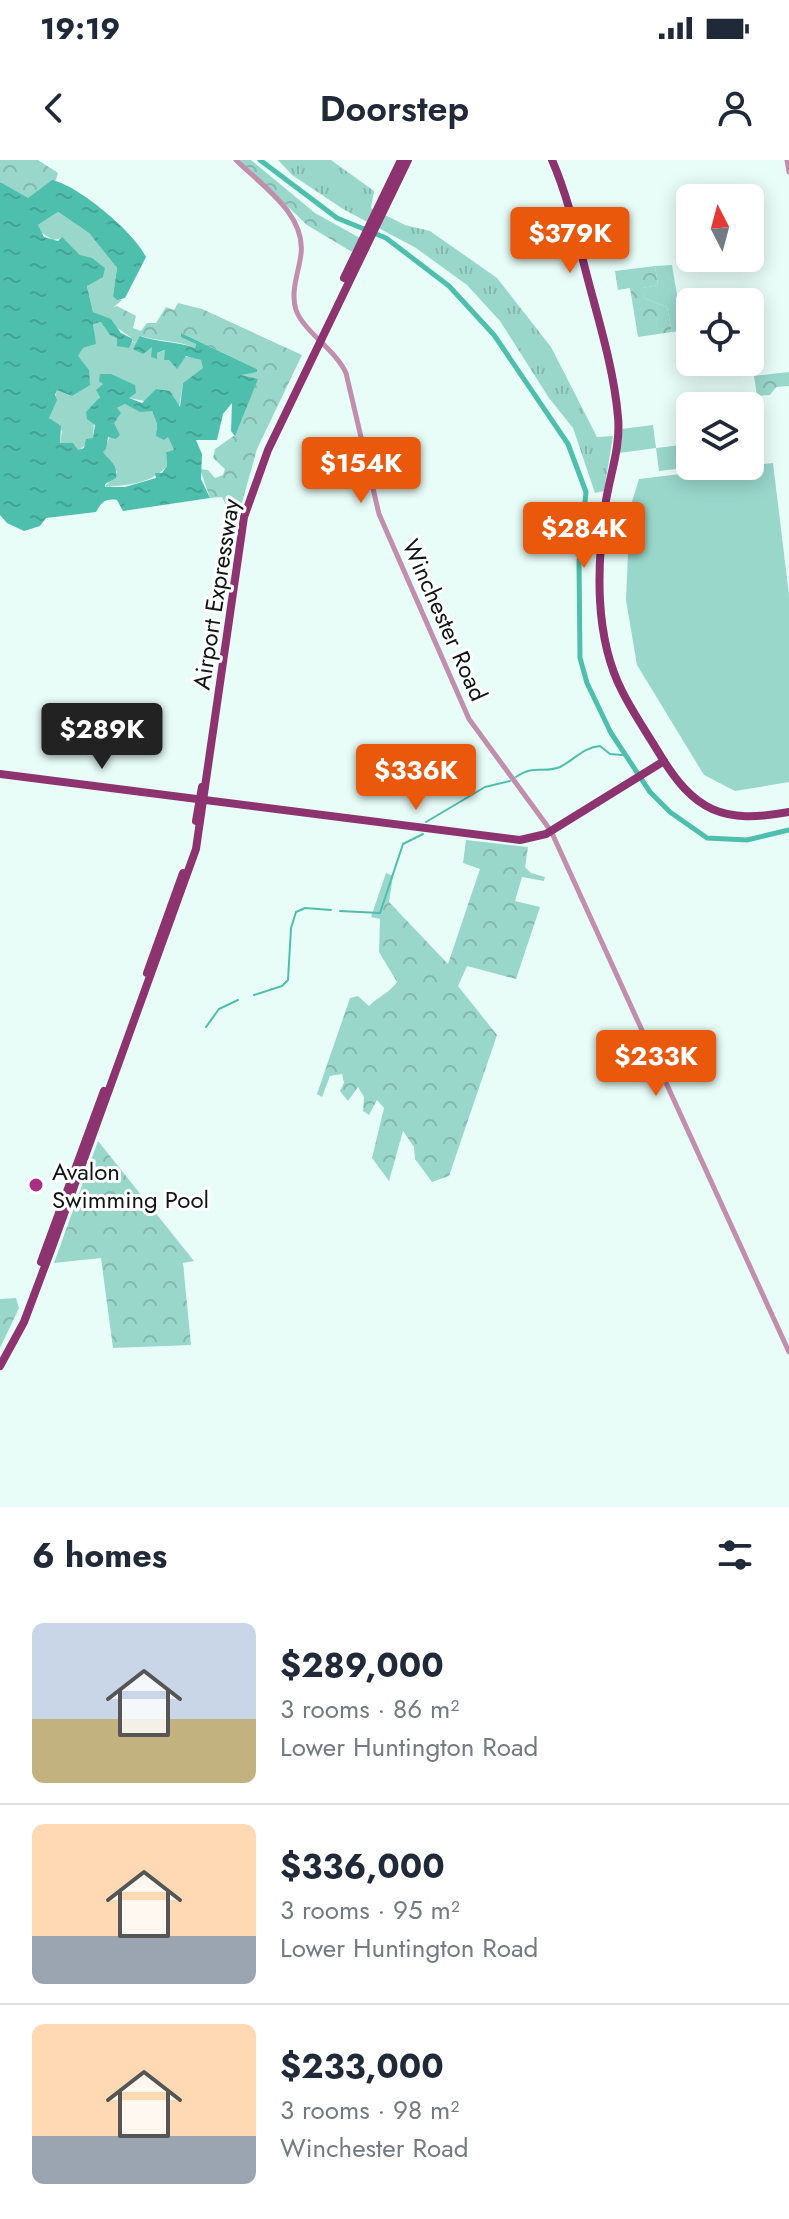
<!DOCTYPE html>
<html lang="en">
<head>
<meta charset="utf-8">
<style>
	:root { --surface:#fff; --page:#f6f6f7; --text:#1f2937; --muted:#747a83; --line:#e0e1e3; --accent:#ea580c }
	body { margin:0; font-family:Jost,sans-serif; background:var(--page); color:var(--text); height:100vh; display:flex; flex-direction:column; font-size:30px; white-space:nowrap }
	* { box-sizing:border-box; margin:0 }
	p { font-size:26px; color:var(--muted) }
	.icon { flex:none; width:44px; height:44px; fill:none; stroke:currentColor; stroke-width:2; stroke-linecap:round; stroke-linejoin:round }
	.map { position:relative; height:1347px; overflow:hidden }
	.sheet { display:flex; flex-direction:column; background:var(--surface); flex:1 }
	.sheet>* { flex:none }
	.needle { width:52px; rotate:354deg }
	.controls { position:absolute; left:676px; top:24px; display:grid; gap:16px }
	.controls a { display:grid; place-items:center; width:88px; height:88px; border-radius:12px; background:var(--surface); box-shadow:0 4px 20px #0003; font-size:40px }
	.price { position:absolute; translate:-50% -68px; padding:0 18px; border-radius:8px; background:var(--accent); color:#fff; font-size:26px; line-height:52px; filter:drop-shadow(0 2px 4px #0008) }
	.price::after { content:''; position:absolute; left:50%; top:48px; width:24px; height:18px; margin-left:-12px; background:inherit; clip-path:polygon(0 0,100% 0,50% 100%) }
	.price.current { background:#222; color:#fff }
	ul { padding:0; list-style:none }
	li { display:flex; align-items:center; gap:24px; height:200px; padding:0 32px }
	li+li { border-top:2px solid var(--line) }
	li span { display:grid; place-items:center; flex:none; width:224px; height:160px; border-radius:12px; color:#555 }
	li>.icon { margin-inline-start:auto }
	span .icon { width:96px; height:96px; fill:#fffc; stroke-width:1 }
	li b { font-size:34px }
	h2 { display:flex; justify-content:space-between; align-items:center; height:96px; padding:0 32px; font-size:34px }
	.status { display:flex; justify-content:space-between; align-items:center; height:56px; padding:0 40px; background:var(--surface); direction:ltr }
	.status svg { height:22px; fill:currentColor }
	header { display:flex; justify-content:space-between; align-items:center; height:104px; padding:0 32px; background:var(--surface); font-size:36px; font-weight:600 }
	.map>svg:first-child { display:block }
</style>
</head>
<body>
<div class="status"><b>19:19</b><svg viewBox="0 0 49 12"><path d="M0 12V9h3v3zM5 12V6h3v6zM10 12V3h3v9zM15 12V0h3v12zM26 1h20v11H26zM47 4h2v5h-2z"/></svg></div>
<header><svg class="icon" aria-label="back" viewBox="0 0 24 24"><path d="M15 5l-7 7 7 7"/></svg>Doorstep<svg class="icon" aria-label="person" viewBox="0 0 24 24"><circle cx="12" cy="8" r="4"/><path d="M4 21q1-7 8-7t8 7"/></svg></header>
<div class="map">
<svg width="789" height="1347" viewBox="0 0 789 1347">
	<defs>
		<pattern id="forest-crowns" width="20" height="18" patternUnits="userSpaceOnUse" patternTransform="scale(2)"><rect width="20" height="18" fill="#9ad7cb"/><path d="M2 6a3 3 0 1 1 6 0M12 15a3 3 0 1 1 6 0" fill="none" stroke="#84b8ad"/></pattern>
		<pattern id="park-tufts" width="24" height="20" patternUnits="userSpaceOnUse" patternTransform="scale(2)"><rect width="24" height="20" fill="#9ad7cb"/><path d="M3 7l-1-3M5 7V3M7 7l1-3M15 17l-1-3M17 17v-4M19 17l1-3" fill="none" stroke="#84b8ad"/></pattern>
		<pattern id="water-ripples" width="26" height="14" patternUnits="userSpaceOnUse" patternTransform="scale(2)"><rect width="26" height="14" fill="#4fbfad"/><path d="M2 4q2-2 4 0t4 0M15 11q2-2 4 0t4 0" fill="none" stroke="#44a394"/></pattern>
	</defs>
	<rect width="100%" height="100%" fill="#e8fdf8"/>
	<!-- green -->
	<g fill="#9ad7cb">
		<path d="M58,52l31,21 28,35 -4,28 9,4 -20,17 -9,-5 -6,-26 15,-12 -1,-9 -21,-10 -18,-17 -9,2 -14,-9 -1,-6z"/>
		<path d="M672,105l11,66 -11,1 -5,-25 -23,-9 -2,-10 16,-3 -3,-19z"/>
		<path d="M101,162c12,11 18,23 37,20l-4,6 18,-1 5,11v-5l9,-3 -2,10 28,-4 9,4 3,8 -21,15 -4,25 -50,-10 6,-13 -32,-1 -6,6 3,6 -5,9 -2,33 -15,13 -18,-8 2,-12 -13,-13 8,-28 27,-23 -7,-10 6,-9 12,-4 -2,-20z"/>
		<path d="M125,244l27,7 5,13 -1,7 12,5 6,14 -8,2 1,14c-16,18 -39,19 -62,21l12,-15 -15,-20 9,-17 6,-27z"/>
		<path d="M653,265l3,23 -37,5 2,-24z"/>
		<path d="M773,303l16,132v187l-54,9 -31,-16 -67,-110 -11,-65 4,-92 9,-29z"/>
	</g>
	<!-- forest -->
	<g fill="url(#forest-crowns)">
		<path d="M0,0h38l20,13 -2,7 -28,18h-4l-24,-16z"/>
		<path d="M239,0h12l64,53 45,25 -8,14 -45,-27z"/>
		<path d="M655,106l3,19 -15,3 1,10 23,9 5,25 -34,5 -8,-49 -12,2 -3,-19z"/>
		<path d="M178,143l24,6 100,46 -45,94 -26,93 -5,1 4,-31 -8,-15 -12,1 -10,-29 8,1 7,8 8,-3 2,-6 -12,-11 2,-9 20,-14 22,-56 -16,-2 1,-3 15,-2v-3l-76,-36 15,11 -1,4c-18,-8 -35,-6 -54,-12l-3,6h-5v-3l-31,-22 5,-8 10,-3 19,10 -3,12 8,3 6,-8h9l10,-16 8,3z"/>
		<path d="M789,212v14l-13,1 -6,8 -13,1 -3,-20z"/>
		<path d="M690,284v22h11l-42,5 -3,-23z"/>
		<path d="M466,680l62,7 -3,20 6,6 14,4 -1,4 -22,-4 -7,24 25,6 -24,72 -49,-13 -9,20 39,49 -48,141 -17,6 -17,-23 -1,-12 -11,-16 -14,50 -17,-23 12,-50 -7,-8 -8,15 -6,-4 1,-14 -6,-10 -10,14 -8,-10 4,-8 -2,-9 -12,2 -8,21 -5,-3 33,-96 8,-2 11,10c10,-10 19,-12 28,-24l-18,-30 1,-33 -9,-2 15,-44 7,3 -4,26 59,62 32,-95 -17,-6z"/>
		<path d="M98,981l96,120 -11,2 8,82 -78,3 -12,-90 -47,5z"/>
		<path d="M16,1138l3,10 -19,40v-49z"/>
	</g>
	<!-- park -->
	<path fill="url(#park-tufts)" d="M278,0h53l43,31 -3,17 34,17 25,6 67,47 54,69 46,90 16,-1 -9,55 -9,2 -22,-65 -24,-30 -49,-77 -33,-36 -51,-37 -73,-39 -51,-34z"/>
	<!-- water -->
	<path fill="url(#water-ripples)" fill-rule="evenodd" d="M52,20c26,5 83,53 94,77l-21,41 -8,2 -4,-4 4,-28 -28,-35 -31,-21 -20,13 6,12 14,4 4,-4 18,18 12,3 13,10 -2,9 -16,9 6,26 18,7 10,14 12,6 -4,9 -12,-2v-8l-7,-3 -9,-13 -8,2 3,20 -13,4 -5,8 11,14 1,15 -18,11 -15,-6 -2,5 2,5 -8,18 12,8 -1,17h13l5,7 6,-2 2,-9 7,-1 2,-13 -8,-6 -1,-7 14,-15 -4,-7 7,-6 -4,-3 1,-7h11l24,11 1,8 -7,5 13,5 14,-14 14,2 10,16 3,-24 20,-15 -2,-8 -15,-4 -9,13 -8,-9h-5l1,-10 -8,3v6l-6,-2 1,-10 -9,7 -10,-5 7,-13c19,7 37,5 55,12l1,-4 -15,-7v-4l76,36v3l-16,3 17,4 -23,57 -4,-5 1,-28 -9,11 -6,26h-21l6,14 -1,25 9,19 -87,13 -6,-11c-12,-2 -16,3 -21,12l-50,6 -6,8 -16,5 -17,-8 -7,-8v-333l28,16zM125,244l15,8 12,-1 5,13 -1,12 8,4 4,-3 6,13 -8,2 1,14 -5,7h-7l1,5 -31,9h-20v-3l11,-6c2,-15 -8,-18 -13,-26l3,-3 2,-12 8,2 4,-4 -6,-12 7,-10 -4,-5z"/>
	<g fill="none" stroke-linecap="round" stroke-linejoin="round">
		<!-- stream -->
		<g stroke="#4fbfad" stroke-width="2">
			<path d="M516,617c19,-13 26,-3 44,-10 14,-7 24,-20 40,-21l10,8 12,1"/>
			<path d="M426,662l59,-35 25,-6"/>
			<path d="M340,751l40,2 23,-69 20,-10"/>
			<path d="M254,835l28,-9 6,-6 3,-52 5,-16 9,-4 26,2"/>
			<path d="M206,867l13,-18 19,-9"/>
		</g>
		<!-- river -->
		<path stroke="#4fbfad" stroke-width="5" d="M260,0l77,58 49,20 63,48 45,49 74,109 18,48 -7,70 1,96 7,25 24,50 39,59 20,20 37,26 40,2 42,-10"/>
		<!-- minor -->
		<g stroke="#c28eae" stroke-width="5">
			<path d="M236,0c25,25 70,54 65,94 -2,18 -11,37 -5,56 8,22 39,39 50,63l33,141 90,205 82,112 238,521"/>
			<path d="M787,0l2,12"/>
		</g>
		<!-- major -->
		<g stroke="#8c3370" stroke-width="8">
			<path d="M552,0c16,37 25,77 35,116 12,46 27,94 31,141 3,31 -9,60 -13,90 -8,59 -11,129 17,184 11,22 25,42 37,62 35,59 64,71 130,59"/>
			<path d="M344,118l57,-118"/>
			<path d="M0,614l520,66 26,-6 118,-73"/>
			<path d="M196,661l6,-34"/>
			<path d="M147,813l36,-100"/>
			<path d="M41,1102l63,-171"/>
			<path d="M0,1206l24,-44 27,-72 145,-401 48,-332 24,-67 140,-290"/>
		</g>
	</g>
	<!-- markers -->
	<circle fill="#a82f84" stroke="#fff" stroke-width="3" cx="36" cy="1025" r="8"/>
	<g text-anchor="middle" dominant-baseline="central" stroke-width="6" stroke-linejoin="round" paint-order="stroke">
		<!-- street labels -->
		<g font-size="24" fill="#0f1614" stroke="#fff">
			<text transform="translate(216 434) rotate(-81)">Airport Expressway</text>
			<text transform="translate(445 460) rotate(66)">Winchester Road</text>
		</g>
		<!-- poi labels -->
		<g font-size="24" fill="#0f1614" stroke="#fff" text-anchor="start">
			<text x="52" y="1011">Avalon<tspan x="52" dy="28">Swimming Pool</tspan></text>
		</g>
	</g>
</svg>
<div class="controls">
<a><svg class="needle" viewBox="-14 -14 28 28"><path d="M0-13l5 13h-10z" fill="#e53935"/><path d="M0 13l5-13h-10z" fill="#747a83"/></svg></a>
<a><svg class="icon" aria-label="locate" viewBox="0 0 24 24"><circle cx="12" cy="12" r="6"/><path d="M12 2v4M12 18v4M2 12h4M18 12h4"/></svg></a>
<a><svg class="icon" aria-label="layers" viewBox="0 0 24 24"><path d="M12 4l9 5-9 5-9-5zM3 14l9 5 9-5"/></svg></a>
</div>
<b class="price" style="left:570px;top:115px">$379K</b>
<b class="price" style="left:361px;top:345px">$154K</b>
<b class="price" style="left:584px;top:410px">$284K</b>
<b class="price current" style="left:102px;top:611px">$289K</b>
<b class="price" style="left:416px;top:652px">$336K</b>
<b class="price" style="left:656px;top:938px">$233K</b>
</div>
<section class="sheet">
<h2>6 homes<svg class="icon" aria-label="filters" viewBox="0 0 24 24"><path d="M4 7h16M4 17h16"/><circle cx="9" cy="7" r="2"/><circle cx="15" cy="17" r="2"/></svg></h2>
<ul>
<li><span style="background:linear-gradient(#c9d6e8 60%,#c2b280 0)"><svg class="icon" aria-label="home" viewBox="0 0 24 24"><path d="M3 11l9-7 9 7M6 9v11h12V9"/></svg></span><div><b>$289,000</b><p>3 rooms · 86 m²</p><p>Lower Huntington Road</p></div></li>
<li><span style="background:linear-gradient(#ffd9b3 70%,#9aa5b1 0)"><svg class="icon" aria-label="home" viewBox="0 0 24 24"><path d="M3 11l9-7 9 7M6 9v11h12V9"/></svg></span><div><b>$336,000</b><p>3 rooms · 95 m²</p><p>Lower Huntington Road</p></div></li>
<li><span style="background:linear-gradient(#ffd9b3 70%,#9aa5b1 0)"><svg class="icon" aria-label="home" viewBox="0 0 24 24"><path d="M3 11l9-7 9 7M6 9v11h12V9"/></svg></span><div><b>$233,000</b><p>3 rooms · 98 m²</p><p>Winchester Road</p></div></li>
</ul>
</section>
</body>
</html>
